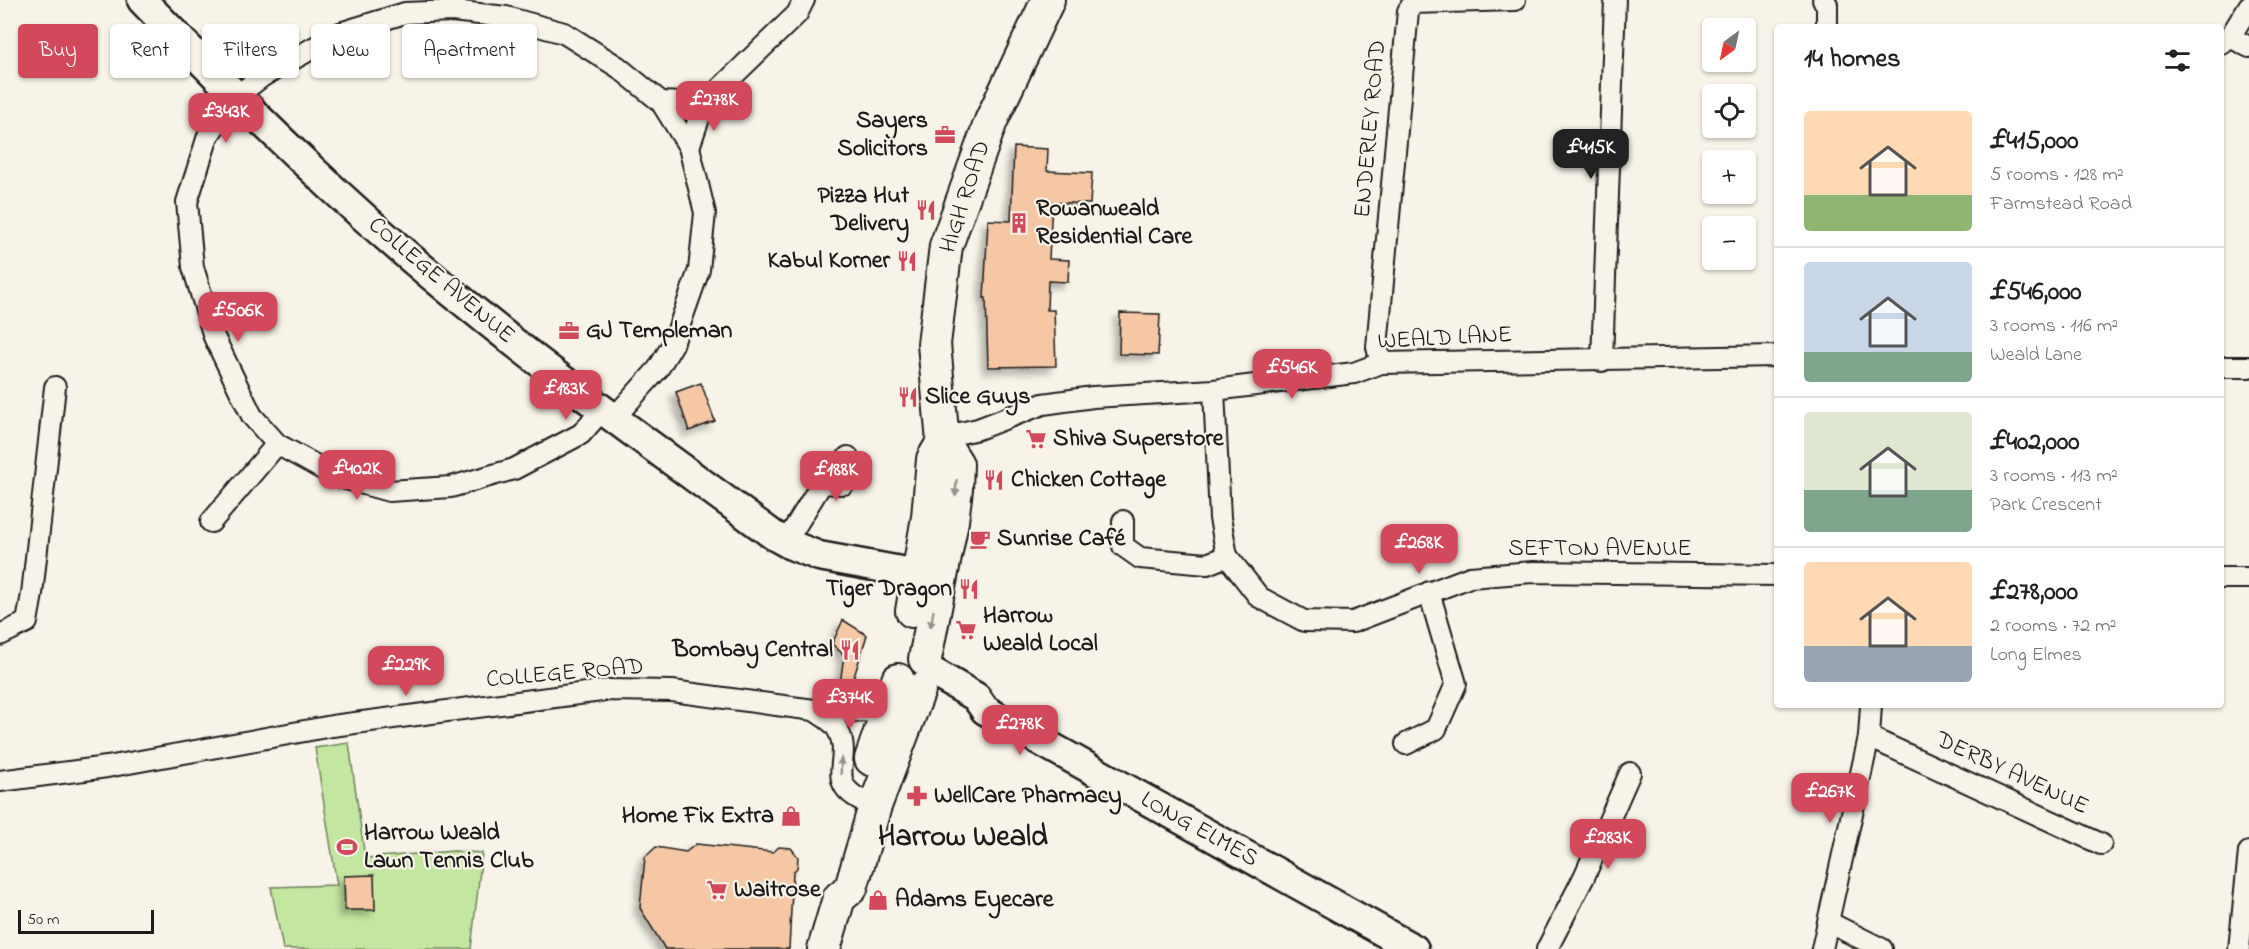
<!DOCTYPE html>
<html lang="en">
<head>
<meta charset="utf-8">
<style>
	:root { --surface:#fff; --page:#f6f6f6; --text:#222; --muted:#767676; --line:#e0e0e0; --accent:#d1495b }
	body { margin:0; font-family:"Indie Flower",sans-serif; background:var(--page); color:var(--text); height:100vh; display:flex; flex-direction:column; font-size:22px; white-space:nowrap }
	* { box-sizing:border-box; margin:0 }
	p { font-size:20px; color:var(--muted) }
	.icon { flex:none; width:33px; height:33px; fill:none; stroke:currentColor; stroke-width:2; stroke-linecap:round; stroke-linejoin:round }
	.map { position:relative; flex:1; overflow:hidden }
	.sheet { position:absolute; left:1774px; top:24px; width:450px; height:684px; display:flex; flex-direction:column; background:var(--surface); border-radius:6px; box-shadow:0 2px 4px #0004 }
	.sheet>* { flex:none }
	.guide { position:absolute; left:18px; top:24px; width:570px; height:54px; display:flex; gap:12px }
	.needle { width:39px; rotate:213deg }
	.buttons { position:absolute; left:1702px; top:18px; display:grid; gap:12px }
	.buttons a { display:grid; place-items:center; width:54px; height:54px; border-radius:6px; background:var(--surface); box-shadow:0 2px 4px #0004; font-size:30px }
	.scale { position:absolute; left:18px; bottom:15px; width:136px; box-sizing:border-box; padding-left:6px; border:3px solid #1c1c1c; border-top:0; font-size:16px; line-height:21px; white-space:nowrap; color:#1c1c1c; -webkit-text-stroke:4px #f7f3e8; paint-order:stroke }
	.price { position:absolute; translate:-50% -51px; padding:0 14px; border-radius:12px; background:var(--accent); color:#fff; font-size:20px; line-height:39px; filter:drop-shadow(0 2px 3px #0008) }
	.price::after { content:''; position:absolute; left:50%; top:36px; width:18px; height:14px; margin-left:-9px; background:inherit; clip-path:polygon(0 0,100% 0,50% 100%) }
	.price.selected { background:#222; color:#fff }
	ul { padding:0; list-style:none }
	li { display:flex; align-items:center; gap:18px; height:150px; padding:0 30px }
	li+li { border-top:2px solid var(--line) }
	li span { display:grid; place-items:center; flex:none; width:168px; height:120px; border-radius:6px; color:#555 }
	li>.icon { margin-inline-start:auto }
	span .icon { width:72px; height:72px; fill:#fffc; stroke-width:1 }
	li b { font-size:26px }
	h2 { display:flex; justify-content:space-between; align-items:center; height:72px; padding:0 30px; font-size:26px }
	.chip { padding:0 21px; border-radius:6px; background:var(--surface); box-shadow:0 2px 4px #0004; font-size:21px; line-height:54px }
	.chip.selected { background:var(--accent); color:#fff }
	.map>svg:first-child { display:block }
</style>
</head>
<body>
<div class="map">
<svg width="2249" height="949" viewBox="0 0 2249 949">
	<defs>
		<filter id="shadow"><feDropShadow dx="-5.5" dy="5.5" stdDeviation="3" flood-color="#0004"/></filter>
	</defs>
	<rect width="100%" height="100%" fill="#f7f3e8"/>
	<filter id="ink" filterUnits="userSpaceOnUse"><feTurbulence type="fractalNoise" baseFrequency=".0167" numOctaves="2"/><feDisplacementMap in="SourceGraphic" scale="12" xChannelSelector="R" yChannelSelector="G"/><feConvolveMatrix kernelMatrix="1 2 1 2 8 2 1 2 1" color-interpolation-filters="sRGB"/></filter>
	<g filter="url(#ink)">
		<!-- green -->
		<path fill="#c3e6a0" stroke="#70815e" stroke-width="1.5" d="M349,743l16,115 89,-7 28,2 -11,96h-188l-12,-62 66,-2 -22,-137z"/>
		<!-- building -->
		<g fill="#f5c7a4" stroke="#1c1c1c" stroke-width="1.5" filter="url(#shadow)">
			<path d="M1014,147l34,2 -1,22 45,2 -2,31 -38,-2 -3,57 20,1 -1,22 -20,-1 -1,29h7l2,56 -68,1 -2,-69h-2l4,-78 23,1z"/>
			<path d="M1120,313l40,1 -2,41 -39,-1z"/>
			<path d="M701,383l14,38 -26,10 -13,-39z"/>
			<path d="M843,620l24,15 -20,64h-9l6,-44 -12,-11z"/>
			<path d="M696,844l77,8 6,-5 12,1 7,9 -1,11 -4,4 -4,77h-124l-25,-41 5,-51 11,-10 30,5z"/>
			<path d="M374,875l1,35h-30l-1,-34z"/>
		</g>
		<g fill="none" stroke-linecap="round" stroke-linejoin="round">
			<!-- street casing -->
			<g stroke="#1c1c1c" stroke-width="24">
				<g id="street">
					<path d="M1823,0l4,4v23"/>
					<path d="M2230,37l19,10"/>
					<path d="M2222,44l8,-7 19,-31"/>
					<path d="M661,102l43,2"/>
					<path d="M689,147l15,-43 93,-90 7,-14"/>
					<path d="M1602,361l13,-361"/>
					<path d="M1381,363l-4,-16 31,-336 5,-8 102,-3"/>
					<path d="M2222,367h27"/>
					<path d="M1214,390l6,128 7,38 32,41 45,24 49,1 117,-45 63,-5 245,3"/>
					<path d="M602,410l-21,24 -67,35 -63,18 -62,4 -54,-15 -58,-32 -25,-28 -38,-79 -21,-70 -6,-65 21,-66 27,-39 28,-21 77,-43 65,-20 47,-2 54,6 58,16 54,34 43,35 28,45 16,66 -6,57 -26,74 -15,25 -44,49"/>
					<path d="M943,437l35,-8 65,-25 50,-7 121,-7 140,-17 27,-10 397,-7"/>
					<path d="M1123,521v25l17,12 67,6 20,-8"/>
					<path d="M211,522l66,-78"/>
					<path d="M786,542l36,-59 22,1 4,-27"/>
					<path d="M2222,578h27"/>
					<path d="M0,635l27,-13 5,-28 23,-207"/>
					<path d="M814,710c7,5 17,10 22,17 22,34 -21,57 39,79"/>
					<path d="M1869,737l232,107"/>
					<path d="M1406,744l30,-15 20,-45 -27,-92"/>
					<path d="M0,781l107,-14 225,-41 277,-36 63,1 142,19 73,2"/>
					<path d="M1828,922l54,27"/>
					<path d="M1547,949l37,-72 46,-104"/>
					<path d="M1822,949l47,-212 2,-32"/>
					<path d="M2239,949l10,-97"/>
				</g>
			</g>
			<!-- secondary casing -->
			<g stroke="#1c1c1c" stroke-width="33">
				<g id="secondary">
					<path d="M142,0c106,110 214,217 334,312 96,78 197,149 297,223l18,10 28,11 120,22"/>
					<path d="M931,671l45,26 9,13 429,239"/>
				</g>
			</g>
			<!-- primary casing -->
			<g stroke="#1c1c1c" stroke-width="36">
				<g id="primary">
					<path d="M912,611l16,-94 5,-58 10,-17"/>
					<path d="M925,659l27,-138 4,-32 1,-25 -14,-22 -9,-98 12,-98 45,-125 57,-121"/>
					<path d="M871,759l27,-79"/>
					<path d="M824,949l15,-51 12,-10 24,-82 44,-116"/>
				</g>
			</g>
			<!-- street -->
			<use href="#street" stroke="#f7f3e8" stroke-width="20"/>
			<!-- secondary -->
			<use href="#secondary" stroke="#f7f3e8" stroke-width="28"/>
			<!-- primary -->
			<use href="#primary" stroke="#f7f3e8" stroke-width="32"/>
		</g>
		<!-- one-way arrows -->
		<defs><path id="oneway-solid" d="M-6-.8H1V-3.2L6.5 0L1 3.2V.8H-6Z" transform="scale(1.5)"/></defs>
		<g fill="#94928c">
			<use href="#oneway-solid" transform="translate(956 488) rotate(94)"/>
			<use href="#oneway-solid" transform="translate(932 619) rotate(100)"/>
			<use href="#oneway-solid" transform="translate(841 766) rotate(-88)"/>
		</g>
	</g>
	<!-- icons -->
	<defs>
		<g id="office-bare" transform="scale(1.62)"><path d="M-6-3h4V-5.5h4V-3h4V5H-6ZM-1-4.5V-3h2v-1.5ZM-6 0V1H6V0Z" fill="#d1495b" stroke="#f7f3e8" stroke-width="2.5" paint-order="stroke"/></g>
		<g id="restaurant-bare" transform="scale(1.62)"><path d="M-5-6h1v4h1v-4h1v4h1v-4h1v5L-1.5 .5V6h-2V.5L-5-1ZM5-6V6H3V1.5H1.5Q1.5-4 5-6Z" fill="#d1495b" stroke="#f7f3e8" stroke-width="2.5" paint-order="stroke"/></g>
		<g id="building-bare" transform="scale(1.62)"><path d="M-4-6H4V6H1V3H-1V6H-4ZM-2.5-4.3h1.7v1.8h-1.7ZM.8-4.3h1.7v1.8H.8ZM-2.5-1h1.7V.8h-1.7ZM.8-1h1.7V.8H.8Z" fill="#d1495b" stroke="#f7f3e8" stroke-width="2.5" paint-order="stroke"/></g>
		<g id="supermarket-bare" transform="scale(1.62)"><path d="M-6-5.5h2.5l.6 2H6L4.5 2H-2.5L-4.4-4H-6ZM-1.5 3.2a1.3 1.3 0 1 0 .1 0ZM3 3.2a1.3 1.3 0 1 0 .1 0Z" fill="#d1495b" stroke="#f7f3e8" stroke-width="2.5" paint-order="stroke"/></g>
		<g id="cafe-bare" transform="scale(1.62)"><path d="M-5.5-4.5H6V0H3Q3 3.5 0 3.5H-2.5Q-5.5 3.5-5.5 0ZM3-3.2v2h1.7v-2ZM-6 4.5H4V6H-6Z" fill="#d1495b" stroke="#f7f3e8" stroke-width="2.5" paint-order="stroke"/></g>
		<g id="pharmacy-bare" transform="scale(1.62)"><path d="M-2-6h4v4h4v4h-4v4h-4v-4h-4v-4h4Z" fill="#d1495b" stroke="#f7f3e8" stroke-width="2.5" paint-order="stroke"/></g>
		<g id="shop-bare" transform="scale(1.62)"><path d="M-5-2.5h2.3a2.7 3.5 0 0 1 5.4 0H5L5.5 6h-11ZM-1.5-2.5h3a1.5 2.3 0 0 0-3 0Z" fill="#d1495b" stroke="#f7f3e8" stroke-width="2.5" paint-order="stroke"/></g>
		<g id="stadium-bare" transform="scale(1.62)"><path d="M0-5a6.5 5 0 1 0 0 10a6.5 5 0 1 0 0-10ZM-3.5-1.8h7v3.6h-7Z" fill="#d1495b" stroke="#f7f3e8" stroke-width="2.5" paint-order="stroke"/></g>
	</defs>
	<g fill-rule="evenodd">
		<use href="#office-bare" x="945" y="135"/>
		<use href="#restaurant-bare" x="926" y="210"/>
		<use href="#building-bare" x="1019" y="223"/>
		<use href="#restaurant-bare" x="907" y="261"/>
		<use href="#office-bare" x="569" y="331"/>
		<use href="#restaurant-bare" x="908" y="397"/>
		<use href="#supermarket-bare" x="1036" y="439"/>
		<use href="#restaurant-bare" x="994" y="480"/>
		<use href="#cafe-bare" x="980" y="539"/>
		<use href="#restaurant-bare" x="969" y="589"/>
		<use href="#supermarket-bare" x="966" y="630"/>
		<use href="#restaurant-bare" x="850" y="650"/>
		<use href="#pharmacy-bare" x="917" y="796"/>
		<use href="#shop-bare" x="791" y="816"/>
		<use href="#stadium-bare" x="347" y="847"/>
		<use href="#supermarket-bare" x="717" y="890"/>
		<use href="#shop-bare" x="878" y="900"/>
	</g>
	<g text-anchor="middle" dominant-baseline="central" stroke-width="4.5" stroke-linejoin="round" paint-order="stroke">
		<!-- poi labels -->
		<g font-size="24" font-weight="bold" fill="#1c1c1c" stroke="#f7f3e8" text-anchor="start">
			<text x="928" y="121" text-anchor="end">Sayers<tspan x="928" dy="28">Solicitors</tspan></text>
			<text x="909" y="196" text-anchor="end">Pizza Hut<tspan x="909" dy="28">Delivery</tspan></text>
			<text x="1036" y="209">Rowanweald<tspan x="1036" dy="28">Residential Care</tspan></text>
			<text x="890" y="261" text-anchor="end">Kabul Korner</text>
			<text x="586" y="331">GJ Templeman</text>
			<text x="925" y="397">Slice Guys</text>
			<text x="1053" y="439">Shiva Superstore</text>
			<text x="1011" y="480">Chicken Cottage</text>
			<text x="997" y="539">Sunrise Café</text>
			<text x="952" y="589" text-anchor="end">Tiger Dragon</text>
			<text x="983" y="616">Harrow<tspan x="983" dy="28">Weald Local</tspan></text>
			<text x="833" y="650" text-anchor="end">Bombay Central</text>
			<text x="934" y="796">WellCare Pharmacy</text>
			<text x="774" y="816" text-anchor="end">Home Fix Extra</text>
			<text x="364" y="833">Harrow Weald<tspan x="364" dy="28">Lawn Tennis Club</tspan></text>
			<text x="734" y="890">Waitrose</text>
			<text x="895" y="900">Adams Eyecare</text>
		</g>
		<!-- street labels -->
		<g font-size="24" fill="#1c1c1c" stroke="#f7f3e8">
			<text transform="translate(1371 129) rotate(-85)">ENDERLEY ROAD</text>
			<text transform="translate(966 197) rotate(-72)">HIGH ROAD</text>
			<text transform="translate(441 281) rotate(40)">COLLEGE AVENUE</text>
			<text transform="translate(1445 339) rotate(-3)">WEALD LANE</text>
			<text x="1600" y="549">SEFTON AVENUE</text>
			<text transform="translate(565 674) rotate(-5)">COLLEGE ROAD</text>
			<text transform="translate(2012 774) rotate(25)">DERBY AVENUE</text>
			<text transform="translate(1199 830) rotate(29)">LONG ELMES</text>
		</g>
		<!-- district labels -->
		<g font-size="30" font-weight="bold" fill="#1c1c1c" stroke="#f7f3e8">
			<text x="963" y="838">Harrow Weald</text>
		</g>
	</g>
</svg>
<div class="buttons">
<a><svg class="needle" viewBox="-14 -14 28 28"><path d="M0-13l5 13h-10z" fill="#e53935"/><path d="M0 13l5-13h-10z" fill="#767676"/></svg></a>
<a><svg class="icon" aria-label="locate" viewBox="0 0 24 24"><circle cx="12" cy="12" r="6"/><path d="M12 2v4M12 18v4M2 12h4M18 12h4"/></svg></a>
<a>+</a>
<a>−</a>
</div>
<div class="scale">50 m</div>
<b class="price" style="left:714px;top:132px">£278K</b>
<b class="price" style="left:226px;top:144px">£343K</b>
<b class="price selected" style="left:1591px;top:180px">£415K</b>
<b class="price" style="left:238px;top:343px">£506K</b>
<b class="price" style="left:1292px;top:400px">£546K</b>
<b class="price" style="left:566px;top:421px">£183K</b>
<b class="price" style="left:357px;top:501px">£402K</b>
<b class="price" style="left:836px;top:502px">£188K</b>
<b class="price" style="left:1419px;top:575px">£268K</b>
<b class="price" style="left:406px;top:697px">£229K</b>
<b class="price" style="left:850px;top:730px">£374K</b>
<b class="price" style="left:1020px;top:756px">£278K</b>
<b class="price" style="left:1830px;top:824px">£267K</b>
<b class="price" style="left:1608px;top:870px">£283K</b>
<div class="guide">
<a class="chip selected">Buy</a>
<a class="chip">Rent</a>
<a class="chip">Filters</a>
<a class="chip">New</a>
<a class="chip">Apartment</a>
</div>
<section class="sheet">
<h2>14 homes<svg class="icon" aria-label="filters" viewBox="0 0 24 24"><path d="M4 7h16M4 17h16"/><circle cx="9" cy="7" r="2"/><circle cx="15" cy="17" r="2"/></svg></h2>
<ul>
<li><span style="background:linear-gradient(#ffd9b3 70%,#8fb573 0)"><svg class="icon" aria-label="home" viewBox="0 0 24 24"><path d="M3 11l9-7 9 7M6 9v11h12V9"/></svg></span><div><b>£415,000</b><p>5 rooms · 128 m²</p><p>Farmstead Road</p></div></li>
<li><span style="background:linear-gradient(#c9d6e8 75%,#7fa58c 0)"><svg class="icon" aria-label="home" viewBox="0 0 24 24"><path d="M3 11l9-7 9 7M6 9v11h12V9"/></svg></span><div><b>£546,000</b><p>3 rooms · 116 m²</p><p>Weald Lane</p></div></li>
<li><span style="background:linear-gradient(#dfe7d0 65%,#7fa58c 0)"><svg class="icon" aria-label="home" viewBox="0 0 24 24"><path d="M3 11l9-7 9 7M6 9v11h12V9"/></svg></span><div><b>£402,000</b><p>3 rooms · 113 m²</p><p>Park Crescent</p></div></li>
<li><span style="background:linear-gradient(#ffd9b3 70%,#9aa5b1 0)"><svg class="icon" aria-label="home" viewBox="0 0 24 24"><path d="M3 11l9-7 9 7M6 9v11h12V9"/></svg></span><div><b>£278,000</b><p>2 rooms · 72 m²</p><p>Long Elmes</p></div></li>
</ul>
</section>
</div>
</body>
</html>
